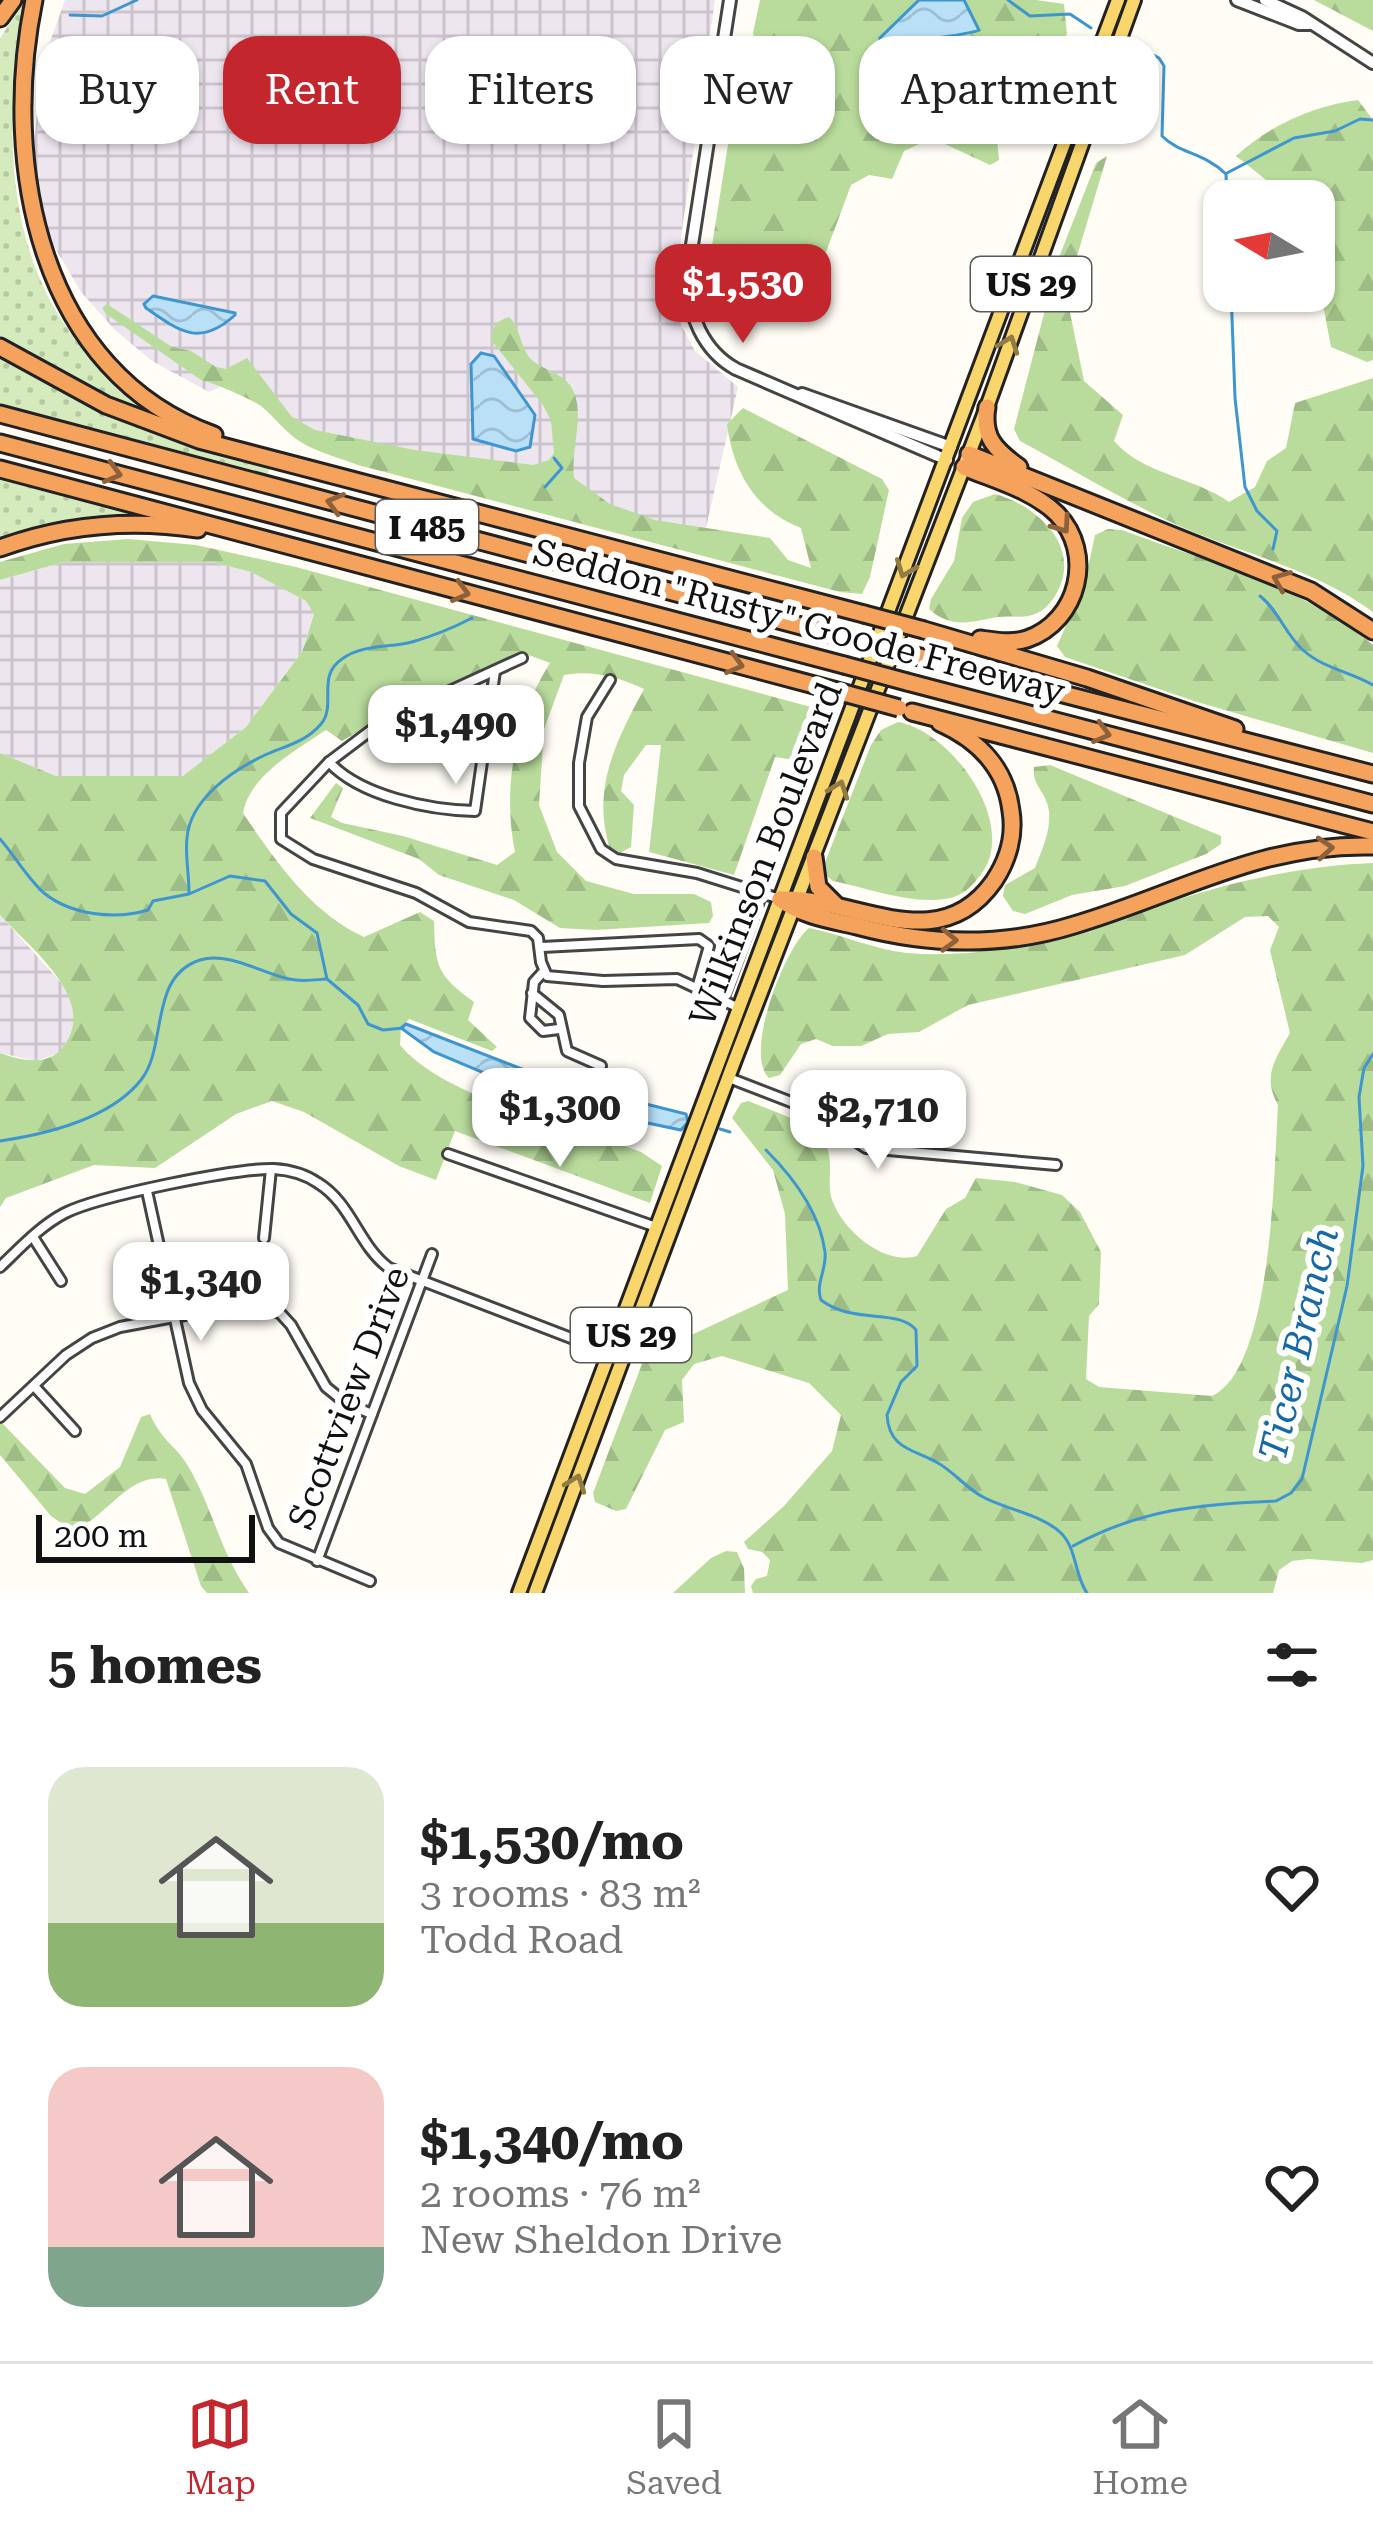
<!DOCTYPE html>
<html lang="en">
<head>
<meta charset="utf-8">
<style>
	:root { --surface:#fff; --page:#f2f2f2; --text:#222; --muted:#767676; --line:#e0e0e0; --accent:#c4262e }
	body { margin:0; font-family:"Roboto Serif",serif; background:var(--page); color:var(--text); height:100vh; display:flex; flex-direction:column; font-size:45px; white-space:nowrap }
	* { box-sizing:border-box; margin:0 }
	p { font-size:39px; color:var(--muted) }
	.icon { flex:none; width:66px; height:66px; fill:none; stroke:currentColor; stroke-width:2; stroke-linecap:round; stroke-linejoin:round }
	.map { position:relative; height:1593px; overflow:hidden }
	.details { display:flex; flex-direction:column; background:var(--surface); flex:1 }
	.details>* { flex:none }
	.hud { position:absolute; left:36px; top:36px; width:1302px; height:108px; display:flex; gap:24px }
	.needle { width:78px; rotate:280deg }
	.fabs { position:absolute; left:1203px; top:180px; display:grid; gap:24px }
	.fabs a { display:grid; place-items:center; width:132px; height:132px; border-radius:24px; background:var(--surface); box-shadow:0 3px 9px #0004; font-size:60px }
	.scale { position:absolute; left:36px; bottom:30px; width:219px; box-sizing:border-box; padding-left:12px; border:6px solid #111; border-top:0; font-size:33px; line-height:42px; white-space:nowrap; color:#111; -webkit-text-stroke:9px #fff; paint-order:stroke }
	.price { position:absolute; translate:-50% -102px; padding:0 27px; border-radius:24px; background:#fff; color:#222; font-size:39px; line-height:78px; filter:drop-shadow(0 3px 6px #0008) }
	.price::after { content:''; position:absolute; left:50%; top:72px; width:36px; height:27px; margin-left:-18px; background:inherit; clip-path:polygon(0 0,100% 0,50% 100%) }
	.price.current { background:var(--accent); color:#fff }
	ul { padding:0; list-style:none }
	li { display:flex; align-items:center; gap:36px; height:300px; padding:0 48px }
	li span { display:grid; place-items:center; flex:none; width:336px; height:240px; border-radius:36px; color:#555 }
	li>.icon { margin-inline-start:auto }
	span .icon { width:144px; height:144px; fill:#fffc; stroke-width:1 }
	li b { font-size:51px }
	h2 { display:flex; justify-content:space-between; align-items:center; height:144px; padding:0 48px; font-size:51px }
	.pill { padding:0 42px; border-radius:36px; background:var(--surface); box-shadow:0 3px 9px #0004; font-size:42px; line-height:108px }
	.pill.current { background:var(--accent); color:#fff }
	.dock { display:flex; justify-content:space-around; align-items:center; height:168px; border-top:3px solid var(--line); background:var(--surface); font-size:33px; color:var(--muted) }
	.dock a { display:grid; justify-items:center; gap:6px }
	.dock .current { color:var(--accent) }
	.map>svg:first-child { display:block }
</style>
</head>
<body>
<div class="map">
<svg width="1373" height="1593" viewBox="0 0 1373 1593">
	<defs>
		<pattern id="industrial-grid" width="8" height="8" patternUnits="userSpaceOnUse" patternTransform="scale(3)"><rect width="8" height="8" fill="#eee6ef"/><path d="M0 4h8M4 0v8" fill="none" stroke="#cbc4cc"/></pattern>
		<pattern id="grass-dots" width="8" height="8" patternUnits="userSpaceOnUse" patternTransform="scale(3)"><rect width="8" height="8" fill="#d5ebbd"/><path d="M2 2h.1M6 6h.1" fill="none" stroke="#b6c8a1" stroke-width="1.8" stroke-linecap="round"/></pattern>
		<pattern id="forest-firs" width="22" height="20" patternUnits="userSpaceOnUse" patternTransform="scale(3)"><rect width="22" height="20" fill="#b9dc9c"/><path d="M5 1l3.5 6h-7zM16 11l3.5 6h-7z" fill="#9ebc85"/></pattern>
		<pattern id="water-waves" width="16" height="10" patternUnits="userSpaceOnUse" patternTransform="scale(3)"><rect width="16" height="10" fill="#b9e0f7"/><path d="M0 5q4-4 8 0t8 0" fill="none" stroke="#9ebfd3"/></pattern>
	</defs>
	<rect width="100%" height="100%" fill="#fffdf5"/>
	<!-- industrial -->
	<g fill="url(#industrial-grid)">
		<path d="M65,0h650l-42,293 8,32 14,26 43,36 -35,154 -413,-115 -41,-52 -40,18 -57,-31 -37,-31 -34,-38 -33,-56 -11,-36 -4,-46 6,-60 11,-52z"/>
		<path d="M64,562h148l39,10 55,29 8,12 -12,39 -56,75 -63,50 -127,-1 -56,-23v-173z"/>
		<path d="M0,915l63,70 13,25 -2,20 -15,23 -23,8 -36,-8z"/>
	</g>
	<!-- grass -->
	<g fill="url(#grass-dots)">
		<path d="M23,4l5,1c-28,120 -25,266 70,360 17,17 38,32 56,48l-52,-18 -102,-57v-300z"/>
		<path d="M0,354l270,112 -2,8 -268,-70z"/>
		<path d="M0,475l148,40v5l-148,23z"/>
	</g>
	<!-- forest -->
	<g fill="url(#forest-firs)">
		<path d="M760,0h159l-39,38 5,7 51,-10h32l10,-5 -14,-30h72l28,4 3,30 -16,25 -33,-5 -25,25 -15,3 -2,17 18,10 5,51 -9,5 -58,-27 -28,13 -12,28 -23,-4 -18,10 -48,129 -9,4c-39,-10 -70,-7 -86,-47l27,-171 23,-33 -5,-34z"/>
		<path d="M1314,0h59v31z"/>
		<path d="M1358,100l15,20v240l-6,2 -36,-15 -10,-53 -7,-11v-82l-44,-18 -34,-27c32,-30 79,-51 122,-56z"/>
		<path d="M1107,156l-41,137 18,88 39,34 -9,26c28,33 80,36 115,61l26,-15 12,-26 19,-13 9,-45 78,-25v234c-58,-43 -130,-58 -196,-87 -53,-24 -105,-56 -157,-84l-6,-12 44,-169 38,-97z"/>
		<path d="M107,304l65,43 19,4 25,16 10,2 21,-11 45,59 23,13 100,20 118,15 16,-5 5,-7 -3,-32 -8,-16 -52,-65c1,-13 5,-19 18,-23 12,11 10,27 21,41 11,12 29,13 39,26 19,24 1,65 5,94l36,26 45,16 115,18 18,22 23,8 -10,-40c-45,-17 -68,-56 -74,-104l16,-16 139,71 7,11 -19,87 -8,17 -22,-2 -482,-127c-18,-7 -38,-12 -54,-21 -19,-11 -29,-27 -43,-38 -10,-7 -49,-24 -60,-26l-95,-66 -4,-6z"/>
		<path d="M995,494c44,12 89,55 60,102 -6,8 -10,14 -20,18 -12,5 -24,1 -37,3 -25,4 -46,13 -69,-8l2,-10 23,-38 8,-43 11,-16z"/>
		<path d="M1108,529l14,1c85,32 181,56 251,115v108l-179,-52 -129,-44 -8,-11 28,-64 10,-47z"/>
		<path d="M128,539l68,6 100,22 537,146 -19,50 -39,-6 -41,118 -85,-23 12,-107h-15l-22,30 -3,16 13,14 -3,42 -11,6 -10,-4c-19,-60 6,-108 34,-160 -27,-12 -50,-19 -80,-14l-20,54 -5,76 18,47 29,29 48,13h60l17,8 2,14 -4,7 -114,7 -35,-2 -46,-28 -75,-25 -20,-16 -109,-41 26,-35 7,5 -12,29 11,6 61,13 94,29 18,-13c-13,-64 0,-134 35,-189l-24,-9 -113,46 -71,41 -16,-11c-31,21 -76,45 -83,83 31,46 68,100 121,124l56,-25 14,9c1,46 3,54 40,81l-6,18 29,27 -5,4 -83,-32 -8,9 -1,17c43,53 175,82 241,107l21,14 -12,37 -195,-72 -19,49 -37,-14 -95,-54 -32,-11 -36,13 -81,54 -61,-3 -88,33 -6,9v-154c20,7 47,14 62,-5 39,-47 -32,-100 -62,-133v-162l56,23h127l63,-49 56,-75 12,-38 -8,-13 -55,-29 -39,-10h-148l-64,18v-18l64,-18z"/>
		<path d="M898,722c53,9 120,100 84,151 -10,14 -20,24 -37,26 -36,5 -78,-11 -112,-18l-9,-7v-9l47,-120 10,-15z"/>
		<path d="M1050,765l171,71v8l-15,10 -81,32 -53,9 -47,19 -12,-3 -10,-15 2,-11 30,-17c7,-19 18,-41 13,-62 -4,-16 -16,-21 -14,-39z"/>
		<path d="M1373,863v697l-11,3 -53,-4 -17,2 -13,9 -6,23h-520l-2,-7 5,-7 11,-3 3,-16 -8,-8 -14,-3 -4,-7 40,-36 48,-55 9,-36 -32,-32 -87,-27 -28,8 -12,16 2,42 -19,8 -39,79 -10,2 -21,-9 -2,-9 52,-137 11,-13 33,-7 99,-46 -3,-76 -12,-44 -41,-52 9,-15 7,-2c24,10 58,19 75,40 12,15 4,38 8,56 10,32 52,69 86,59l29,-47 19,-11 11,-20 39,4 47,13 18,17 21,40 -2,52 -10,12 -3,63 13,8 113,9c61,-28 62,-228 66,-291 -16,-29 -3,-45 12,-72l-20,-83 9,-23 -11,-11 -23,1 -60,38 -217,50 -49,27 -31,2 -27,12h-28l-17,-7 -15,5 -21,31 -11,3c-26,-24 16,-131 40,-150 32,6 66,22 98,25 114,10 214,-40 321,-68 48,-12 95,-20 145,-22z"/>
		<path d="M150,1414c12,28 26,31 38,52 25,42 31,84 61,127h-42l-6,-7 -35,-107c-40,-7 -62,44 -95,51l-20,-14 -51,-61v-34l65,67 20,6 35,-27 21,-50z"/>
		<path d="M726,1551l11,1 7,16 1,25h-72l38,-35z"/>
	</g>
	<!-- water -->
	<g fill="url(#water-waves)" stroke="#3f96cf" stroke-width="3">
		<path d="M919,0h45l15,30c-10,5 -88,14 -99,13v-5z"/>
		<path d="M153,296l82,17v2c-35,32 -55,17 -89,-7l-2,-4z"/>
		<path d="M481,353l13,3 41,59 -5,32 -14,4 -43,-12 -2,-75z"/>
		<path d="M406,1024l144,56 136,34 2,8 -7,8 -76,-16 -78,-23 -93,-39 -33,-24z"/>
	</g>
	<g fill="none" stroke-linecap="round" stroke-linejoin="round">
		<!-- stream -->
		<g stroke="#3f96cf" stroke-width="3">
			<path d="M1008,0l22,16 40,-2 21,14"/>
			<path d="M70,15l32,1 35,-16"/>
			<path d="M1130,43l29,15 5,8 -2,70c18,18 41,16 64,38l1,27"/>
			<path d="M1227,173l67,-35 41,-7 25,-12 13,1"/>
			<path d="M1231,291l4,107 10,89 12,24 20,20 -4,18"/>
			<path d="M545,487l17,-19 -8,-10"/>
			<path d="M1260,596c19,15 25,38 43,54 21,19 46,21 70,35"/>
			<path d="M0,839c15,17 27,39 44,54 27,22 71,27 104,17l5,-9 36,-7 41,-18 35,5 26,33 26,19 10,46 31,26 10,19 15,6 20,-2"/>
			<path d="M189,892c0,-18 -4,-37 -2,-54 3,-39 46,-68 78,-83 20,-9 41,-13 56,-31 16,-19 -5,-48 21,-65 20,-15 48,-11 70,-17 21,-6 41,-14 60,-24"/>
			<path d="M720,1129l10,3"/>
			<path d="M0,1141c47,-7 110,-22 141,-61 27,-34 7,-103 59,-120 28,-9 61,13 89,19 13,3 24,1 37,0"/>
			<path d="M766,1150c27,27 54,63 59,102 2,18 -10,31 -4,48 33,25 77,8 95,30l1,36 -16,16 -14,33c2,34 26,34 51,48 16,9 28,25 45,34 24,13 58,17 78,36 16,16 13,41 26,60"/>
			<path d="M1073,1546c68,-37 127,-42 203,-45l15,-8 11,-14 45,-193 16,-120 -4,-69 5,-29 9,-14"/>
		</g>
		<!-- minor casing -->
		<g stroke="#444" stroke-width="14">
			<g id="minor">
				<path d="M522,658l-140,64 -53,40 -48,51v26l32,20 103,34 53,29 62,9 7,7 3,24 6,14 56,5 74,-2 62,29"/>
				<path d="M610,680l-23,37 -8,46v43l22,43 15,10 81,14 83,26"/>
				<path d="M329,762c31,34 100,48 146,49l20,-140"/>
				<path d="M542,947l157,-8 10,7 -12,42"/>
				<path d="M544,971l-10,11 -4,36 13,13 16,-2"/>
				<path d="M532,993l27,22 8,36 34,15"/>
				<path d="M722,1002l40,-109"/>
				<path d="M729,1078l75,29 62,41 190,17"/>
				<path d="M448,1154l208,73"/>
				<path d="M147,1191l42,192 13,27 44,54 22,64 11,15 91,38"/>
				<path d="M33,1237l28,44"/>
				<path d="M264,1238l7,-69"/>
				<path d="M0,1267c20,-19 40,-41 65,-54 34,-17 171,-45 209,-44 16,1 31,5 44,14 34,21 40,62 71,85l221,85"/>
				<path d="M34,1386l41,45"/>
				<path d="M0,1417l66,-62 26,-17 28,-11 129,-24 31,10 11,12 35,62 21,17 25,10"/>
				<path d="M317,1561l115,-307"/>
			</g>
		</g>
		<!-- tertiary casing -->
		<g stroke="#444" stroke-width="16">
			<g id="tertiary">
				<path d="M730,0l-43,277c1,37 16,74 49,92l211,91"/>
				<path d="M1237,0l62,24h10"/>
				<path d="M1265,0l37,17 71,46"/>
				<path d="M802,394l149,53"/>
			</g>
		</g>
		<!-- primary casing -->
		<g stroke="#222" stroke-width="18">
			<g id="primary">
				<path d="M519,1593l599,-1593"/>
				<path d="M535,1593l199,-531 253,-655 147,-407"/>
			</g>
		</g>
		<!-- motorway casing -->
		<g stroke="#222" stroke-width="21">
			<g id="motorway">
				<path d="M34,0c-34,165 6,373 180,435"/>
				<path d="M0,18l13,-18"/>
				<path d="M0,347l106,58 93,35 665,174"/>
				<path d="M987,407c-5,30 8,43 32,60"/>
				<path d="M0,414l854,226"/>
				<path d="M0,443l844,222"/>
				<path d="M969,454l342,137 62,40"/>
				<path d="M964,467c30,13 69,23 93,47 38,39 22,107 -30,125 -15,5 -32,2 -47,0"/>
				<path d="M0,469l833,221"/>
				<path d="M0,548c63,-23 131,-29 198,-19"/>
				<path d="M924,630l163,48 148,51"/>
				<path d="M916,656l457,118"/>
				<path d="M907,682l466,122"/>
				<path d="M912,712l461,120"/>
				<path d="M814,857l4,30 18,18"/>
				<path d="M780,899c22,17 51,21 77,27 71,19 146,21 217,-1 105,-31 185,-82 299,-79"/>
				<path d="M780,899c73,-3 158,62 214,-18 14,-21 21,-46 17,-70 -5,-43 -33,-71 -71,-88"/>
			</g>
		</g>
		<!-- minor -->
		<use href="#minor" stroke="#fff" stroke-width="8"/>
		<!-- tertiary -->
		<use href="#tertiary" stroke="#fff" stroke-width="10"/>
		<!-- primary -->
		<use href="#primary" stroke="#f9d66b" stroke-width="12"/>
		<!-- motorway -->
		<use href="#motorway" stroke="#f5a25d" stroke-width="15"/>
		<!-- motorway-bridge casing -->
		<g stroke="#222" stroke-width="21" stroke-linecap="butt">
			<g id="motorway-bridge">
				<path d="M864,614l60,16"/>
				<path d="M854,640l62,16"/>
				<path d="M844,665l63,17"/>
				<path d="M833,690l66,18"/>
			</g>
		</g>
		<!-- motorway-bridge -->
		<use href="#motorway-bridge" stroke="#f5a25d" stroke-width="15"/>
	</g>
	<!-- one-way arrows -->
	<defs><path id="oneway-chevron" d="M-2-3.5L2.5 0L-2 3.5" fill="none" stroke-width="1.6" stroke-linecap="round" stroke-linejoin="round" transform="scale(3)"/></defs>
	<g stroke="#917d42">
		<use href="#oneway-chevron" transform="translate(1009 344) rotate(-70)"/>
		<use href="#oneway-chevron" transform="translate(905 569) rotate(111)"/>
		<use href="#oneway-chevron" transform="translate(839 789) rotate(-70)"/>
		<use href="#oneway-chevron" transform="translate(576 1483) rotate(-70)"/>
	</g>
	<g stroke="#8e613b">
		<use href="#oneway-chevron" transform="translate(113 473) rotate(15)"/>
		<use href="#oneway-chevron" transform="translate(335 503) rotate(-165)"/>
		<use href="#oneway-chevron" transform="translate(1062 525) rotate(55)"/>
		<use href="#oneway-chevron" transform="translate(1281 580) rotate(-158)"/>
		<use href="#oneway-chevron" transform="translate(461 592) rotate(15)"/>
		<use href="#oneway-chevron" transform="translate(735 664) rotate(15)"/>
		<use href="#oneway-chevron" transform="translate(1102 733) rotate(15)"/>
		<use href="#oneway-chevron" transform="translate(1325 848) rotate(-4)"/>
		<use href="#oneway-chevron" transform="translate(949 940) rotate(2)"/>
	</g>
	<g text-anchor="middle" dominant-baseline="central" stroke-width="12" stroke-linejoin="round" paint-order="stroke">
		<!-- shield labels -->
		<g fill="#fff" stroke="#585858" stroke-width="3">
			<rect x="971" y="257" width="120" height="54" rx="9"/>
			<rect x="376" y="500" width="102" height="54" rx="9"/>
			<rect x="571" y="1308" width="120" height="54" rx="9"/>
		</g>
		<g font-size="33" font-weight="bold" fill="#111">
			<text x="1031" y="284">US 29</text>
			<text x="427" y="527">I 485</text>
			<text x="631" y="1335">US 29</text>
		</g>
		<!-- street labels -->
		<g font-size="36" fill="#111" stroke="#fff">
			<text transform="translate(799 622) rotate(15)">Seddon "Rusty" Goode Freeway</text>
			<text transform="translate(766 854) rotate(-69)">Wilkinson Boulevard</text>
			<text transform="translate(349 1398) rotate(-69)">Scottview Drive</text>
		</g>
		<!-- water labels -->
		<g font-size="39" font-style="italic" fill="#1768a6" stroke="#fff">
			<text transform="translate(1299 1344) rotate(-77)">Ticer Branch</text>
		</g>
	</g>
</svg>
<div class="fabs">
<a><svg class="needle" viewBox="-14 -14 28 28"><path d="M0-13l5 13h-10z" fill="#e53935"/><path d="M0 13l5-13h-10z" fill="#767676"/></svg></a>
</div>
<div class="scale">200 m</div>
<b class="price current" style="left:743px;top:346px">$1,530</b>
<b class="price" style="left:456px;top:787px">$1,490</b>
<b class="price" style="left:560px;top:1170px">$1,300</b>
<b class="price" style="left:878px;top:1172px">$2,710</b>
<b class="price" style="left:201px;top:1344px">$1,340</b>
<div class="hud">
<a class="pill">Buy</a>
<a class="pill current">Rent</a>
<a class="pill">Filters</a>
<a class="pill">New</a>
<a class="pill">Apartment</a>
</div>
</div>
<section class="details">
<h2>5 homes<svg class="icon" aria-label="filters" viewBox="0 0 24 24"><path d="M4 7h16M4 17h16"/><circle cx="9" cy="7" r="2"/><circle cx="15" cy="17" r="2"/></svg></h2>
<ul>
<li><span style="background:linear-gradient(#dfe7d0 65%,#8fb573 0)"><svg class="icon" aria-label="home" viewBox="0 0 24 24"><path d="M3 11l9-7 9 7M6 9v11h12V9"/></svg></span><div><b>$1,530/mo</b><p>3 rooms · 83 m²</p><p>Todd Road</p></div><svg class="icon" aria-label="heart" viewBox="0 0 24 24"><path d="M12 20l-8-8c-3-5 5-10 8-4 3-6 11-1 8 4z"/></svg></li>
<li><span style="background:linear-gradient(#f6c9c9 75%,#7fa58c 0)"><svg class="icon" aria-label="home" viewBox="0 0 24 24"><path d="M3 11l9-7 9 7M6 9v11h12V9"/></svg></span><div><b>$1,340/mo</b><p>2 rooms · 76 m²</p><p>New Sheldon Drive</p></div><svg class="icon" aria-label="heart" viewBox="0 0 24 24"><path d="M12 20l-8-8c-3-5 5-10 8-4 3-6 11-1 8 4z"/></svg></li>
</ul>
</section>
<nav class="dock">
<a class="current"><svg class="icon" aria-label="map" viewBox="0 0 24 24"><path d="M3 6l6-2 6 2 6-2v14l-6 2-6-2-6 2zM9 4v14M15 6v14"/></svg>Map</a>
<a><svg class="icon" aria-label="saved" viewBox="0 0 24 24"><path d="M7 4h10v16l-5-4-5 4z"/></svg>Saved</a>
<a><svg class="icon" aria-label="home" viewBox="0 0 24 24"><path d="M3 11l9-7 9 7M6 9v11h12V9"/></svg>Home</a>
</nav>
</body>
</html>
